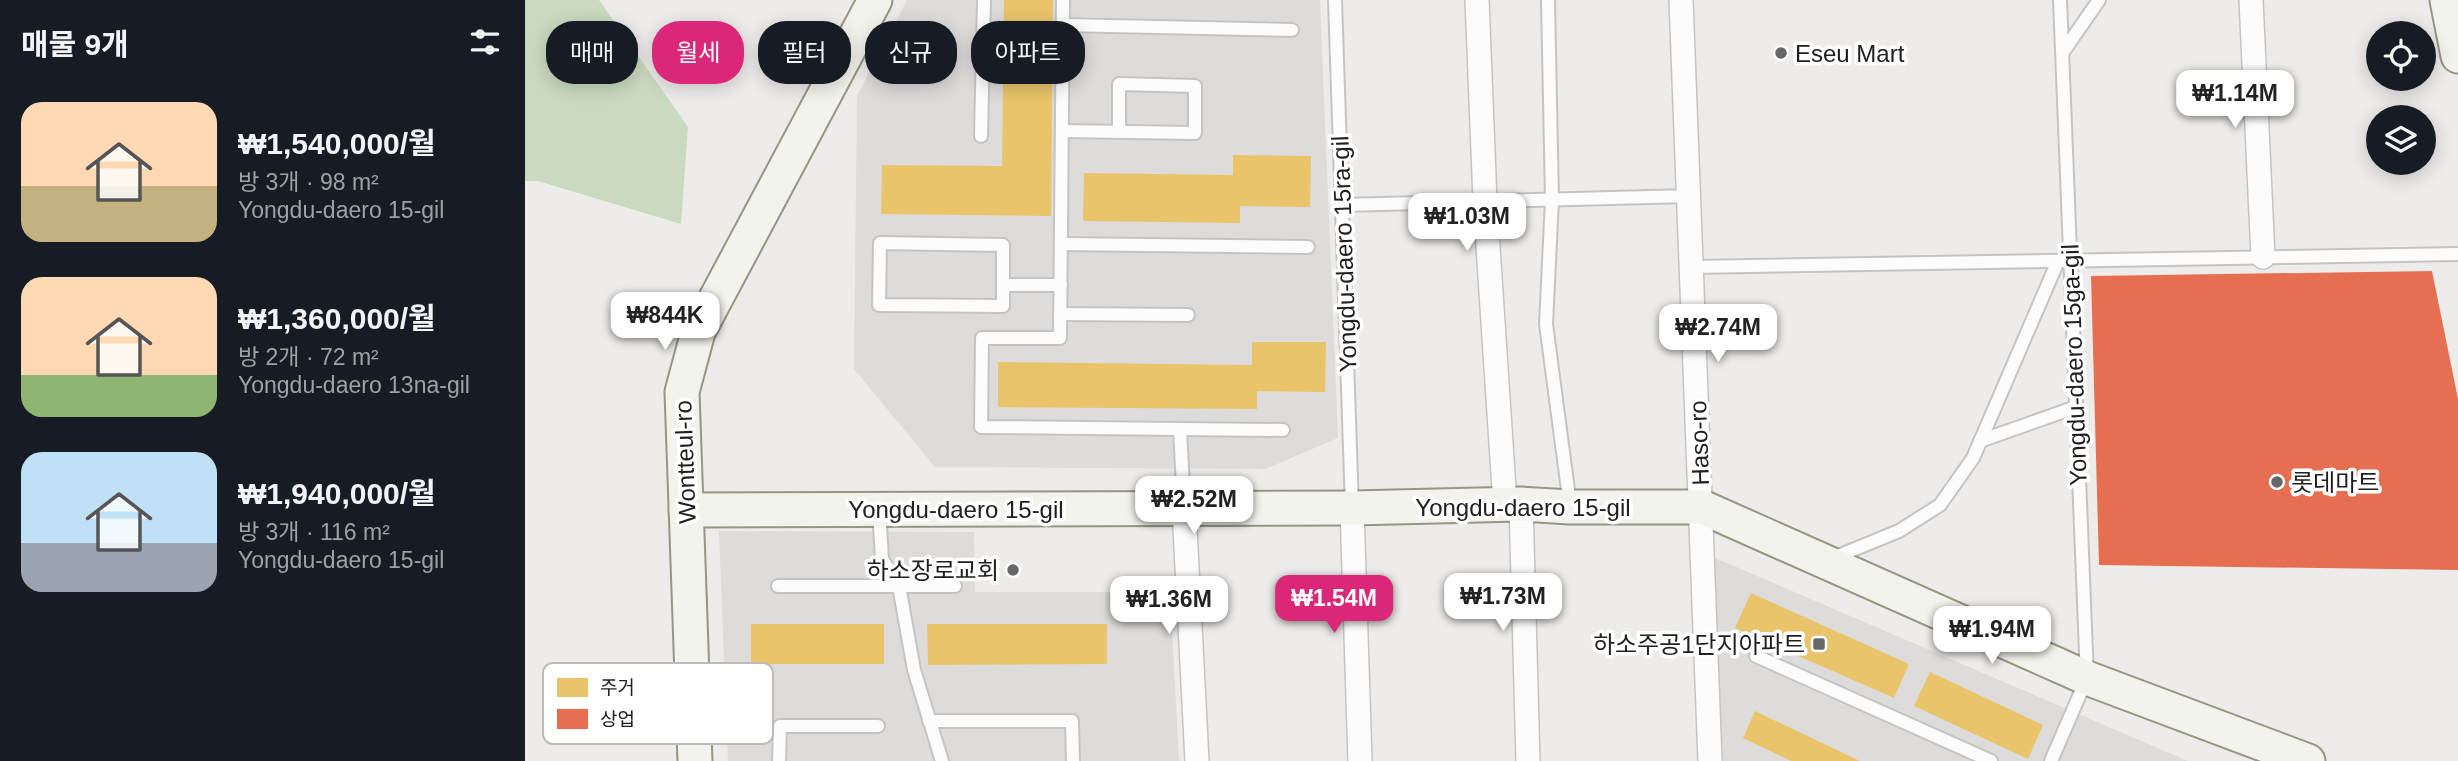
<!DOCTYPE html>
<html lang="ko">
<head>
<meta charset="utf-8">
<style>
	:root { --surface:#171b24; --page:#20242c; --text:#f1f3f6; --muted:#9ea1a6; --accent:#db2777 }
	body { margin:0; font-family:Helvetica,"Noto Sans KR",sans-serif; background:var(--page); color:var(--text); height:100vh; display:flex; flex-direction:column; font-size:26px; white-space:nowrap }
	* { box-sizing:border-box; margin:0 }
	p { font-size:23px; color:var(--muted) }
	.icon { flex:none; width:38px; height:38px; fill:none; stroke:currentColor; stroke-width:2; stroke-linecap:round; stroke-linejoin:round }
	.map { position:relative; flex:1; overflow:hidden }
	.side { display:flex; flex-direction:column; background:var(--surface); width:525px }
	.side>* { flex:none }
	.banner { position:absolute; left:21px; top:21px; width:665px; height:63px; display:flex; gap:14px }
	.fabs { position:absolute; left:1841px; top:21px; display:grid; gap:14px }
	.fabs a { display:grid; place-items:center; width:70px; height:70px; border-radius:50%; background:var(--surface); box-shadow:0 4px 18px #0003; font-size:35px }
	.price { position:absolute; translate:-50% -60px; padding:0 16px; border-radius:14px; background:#fff; color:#222; font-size:23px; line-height:46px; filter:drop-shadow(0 2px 4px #0008) }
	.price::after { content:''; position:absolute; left:50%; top:42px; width:21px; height:16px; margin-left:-10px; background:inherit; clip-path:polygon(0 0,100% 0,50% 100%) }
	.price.current { background:var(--accent); color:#fff }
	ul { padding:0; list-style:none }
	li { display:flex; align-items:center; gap:21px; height:175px; padding:0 21px }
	li span { display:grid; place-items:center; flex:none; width:196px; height:140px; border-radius:21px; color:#555 }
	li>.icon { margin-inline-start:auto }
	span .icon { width:84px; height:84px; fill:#fffc; stroke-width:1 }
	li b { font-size:30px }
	h2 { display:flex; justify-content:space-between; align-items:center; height:84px; padding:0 21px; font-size:30px }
	.tag { padding:0 24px; border-radius:28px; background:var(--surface); box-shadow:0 4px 18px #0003; font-size:24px; line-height:63px }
	.tag.current { background:var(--accent); color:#fff }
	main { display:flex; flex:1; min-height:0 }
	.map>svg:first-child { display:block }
</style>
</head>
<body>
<main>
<section class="side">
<h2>매물 9개<svg class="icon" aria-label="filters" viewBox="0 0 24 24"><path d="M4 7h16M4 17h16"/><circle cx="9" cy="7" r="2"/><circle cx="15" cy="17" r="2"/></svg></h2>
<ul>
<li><span style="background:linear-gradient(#ffd9b3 60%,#c2b280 0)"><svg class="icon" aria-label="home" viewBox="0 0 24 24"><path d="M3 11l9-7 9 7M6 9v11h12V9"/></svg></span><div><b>₩1,540,000/월</b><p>방 3개 · 98 m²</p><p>Yongdu-daero 15-gil</p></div></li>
<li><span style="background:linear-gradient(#ffd9b3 70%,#8fb573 0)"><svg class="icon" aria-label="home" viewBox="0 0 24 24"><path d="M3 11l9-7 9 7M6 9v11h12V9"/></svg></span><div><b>₩1,360,000/월</b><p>방 2개 · 72 m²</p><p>Yongdu-daero 13na-gil</p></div></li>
<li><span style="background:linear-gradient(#bfe0f5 65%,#9aa5b1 0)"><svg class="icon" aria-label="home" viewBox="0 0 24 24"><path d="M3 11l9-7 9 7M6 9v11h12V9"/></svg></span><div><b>₩1,940,000/월</b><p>방 3개 · 116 m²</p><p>Yongdu-daero 15-gil</p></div></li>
</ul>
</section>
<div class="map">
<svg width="1933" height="761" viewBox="0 0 1933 761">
	<rect width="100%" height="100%" fill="#eeecea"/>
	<!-- residential -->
	<g fill="#dddcdb">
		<path d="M382,0h413l18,438 -73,31 -330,-2 -81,-98 3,-273z"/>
		<path d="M194,531l255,1 1,60h195l9,169h-451z"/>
		<path d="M1188,557l475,204h-467z"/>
	</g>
	<!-- forest -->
	<path fill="#cadac1" d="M0,0h74l89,127 -7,97 -143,-43h-13z"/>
	<!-- homes -->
	<g fill="#e9c46a">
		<path d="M479,0h49l-2,216 -170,-2 1,-49 120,1z"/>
		<path d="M708,155l78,1 -1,51 -70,-1v17l-157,-2 1,-48 149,2z"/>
		<path d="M727,342h74l-1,50 -68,-1v18l-259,-2v-45l254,3z"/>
		<path d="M1226,593l158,71 -15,34 -159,-70z"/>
		<rect x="226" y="624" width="133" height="40"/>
		<path d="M402,624h180v40l-179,1z"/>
		<path d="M1405,672l113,53 -15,34 -114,-53z"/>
		<path d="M1230,711l105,50h-69l-48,-23z"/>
	</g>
	<!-- shops -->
	<path fill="#e76f51" d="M1907,271l26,128v171l-359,-5 -8,-289z"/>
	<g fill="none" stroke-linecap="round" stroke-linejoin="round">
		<!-- lane casing -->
		<g stroke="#c5c4c4" stroke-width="16">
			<g id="lane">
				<path d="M538,0l-3,338h-78l-1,89 302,3"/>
				<path d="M810,0l17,508"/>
				<path d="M1023,0l4,200 -6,124 24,181"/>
				<path d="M538,25l229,5"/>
				<path d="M1538,52l36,-52"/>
				<path d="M537,131l133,2v-47l-76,-2v48"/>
				<path d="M456,136l3,-136"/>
				<path d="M817,205l348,-9"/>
				<path d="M355,243l123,2v61l-124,-1z"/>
				<path d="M536,244l247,3"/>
				<path d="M1168,267l765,-13"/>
				<path d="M478,285h58"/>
				<path d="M535,314l128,1"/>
				<path d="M655,429l4,77"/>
				<path d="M1455,441l96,-34"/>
				<path d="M354,510l3,49 17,27 15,84 28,91"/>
				<path d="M1308,558l66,-27 41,-26 33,-47 85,-197"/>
				<path d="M253,586h177"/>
				<path d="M1231,656l235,105"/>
				<path d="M404,721h143l1,40"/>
				<path d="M254,761l1,-35h98"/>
				<path d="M1526,761l36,-83 -27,-678"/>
			</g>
		</g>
		<!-- street casing -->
		<g stroke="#c5c4c4" stroke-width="26">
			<g id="street">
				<path d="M952,0l8,201 20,303"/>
				<path d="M1156,0l29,761"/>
				<path d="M1726,0l12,257"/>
				<path d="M996,504l7,257"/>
				<path d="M827,508l8,253"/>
				<path d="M659,509l13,252"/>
			</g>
		</g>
		<!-- secondary casing -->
		<g stroke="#959683" stroke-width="37">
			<g id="secondary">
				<path d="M1922,0l11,56"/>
				<path d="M161,510l666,-2 169,-4 49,3h132l385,171 221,83"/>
				<path d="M170,761l-13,-369 16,-60 177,-332"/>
			</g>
		</g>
		<!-- lane -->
		<use href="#lane" stroke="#fcfcfc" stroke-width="12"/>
		<!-- street -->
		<use href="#street" stroke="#fcfcfc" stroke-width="23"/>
		<!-- secondary -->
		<use href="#secondary" stroke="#f3f3ed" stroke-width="33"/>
	</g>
	<!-- markers -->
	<g fill="#686767" stroke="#fff" stroke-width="2.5">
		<circle cx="1256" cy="53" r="7"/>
		<circle cx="1752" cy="482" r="7"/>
		<circle cx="488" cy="570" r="7"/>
		<rect x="1287" y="637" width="14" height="14" rx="3.5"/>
	</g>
	<g text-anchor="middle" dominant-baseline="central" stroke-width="7" stroke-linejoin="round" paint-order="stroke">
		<!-- poi labels -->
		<g font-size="24" fill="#202020" stroke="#fff" text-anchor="start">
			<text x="1270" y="53">Eseu Mart</text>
			<text x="1766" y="482">롯데마트</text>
			<text x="474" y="570" text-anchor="end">하소장로교회</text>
			<text x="1280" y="644" text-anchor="end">하소주공1단지아파트</text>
		</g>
		<!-- street labels -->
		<g font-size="24" fill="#202020" stroke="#fff">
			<text transform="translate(819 254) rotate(-92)">Yongdu-daero 15ra-gil</text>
			<text transform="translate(1549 365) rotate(-92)">Yongdu-daero 15ga-gil</text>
			<text transform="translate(1174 443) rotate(-92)">Haso-ro</text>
			<text transform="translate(160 462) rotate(-92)">Wontteul-ro</text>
			<text x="998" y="507">Yongdu-daero 15-gil</text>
			<text x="431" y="509">Yongdu-daero 15-gil</text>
		</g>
	</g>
	<!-- legend -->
	<rect x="18" y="663" width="230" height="81" rx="10" fill="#fff" stroke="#bcbcbc" stroke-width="2"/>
	<rect x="32" y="678" width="31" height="19" fill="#e9c46a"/>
	<rect x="32" y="709" width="31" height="20" fill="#e76f51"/>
	<g font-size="19" fill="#202020">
		<text x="75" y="694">주거</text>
		<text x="75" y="726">상업</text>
	</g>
</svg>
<div class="fabs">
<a><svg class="icon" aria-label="locate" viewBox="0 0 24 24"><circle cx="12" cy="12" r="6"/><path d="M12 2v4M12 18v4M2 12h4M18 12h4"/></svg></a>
<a><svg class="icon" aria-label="layers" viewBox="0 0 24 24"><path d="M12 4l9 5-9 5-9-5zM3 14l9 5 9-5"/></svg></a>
</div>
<b class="price" style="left:1710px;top:130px">₩1.14M</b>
<b class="price" style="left:942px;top:253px">₩1.03M</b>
<b class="price" style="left:140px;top:352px">₩844K</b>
<b class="price" style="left:1193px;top:364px">₩2.74M</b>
<b class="price" style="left:669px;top:536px">₩2.52M</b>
<b class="price" style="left:978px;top:633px">₩1.73M</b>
<b class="price current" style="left:809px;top:635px">₩1.54M</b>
<b class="price" style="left:644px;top:636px">₩1.36M</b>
<b class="price" style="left:1467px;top:666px">₩1.94M</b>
<div class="banner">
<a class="tag">매매</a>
<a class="tag current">월세</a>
<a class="tag">필터</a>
<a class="tag">신규</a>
<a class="tag">아파트</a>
</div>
</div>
</main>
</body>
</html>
